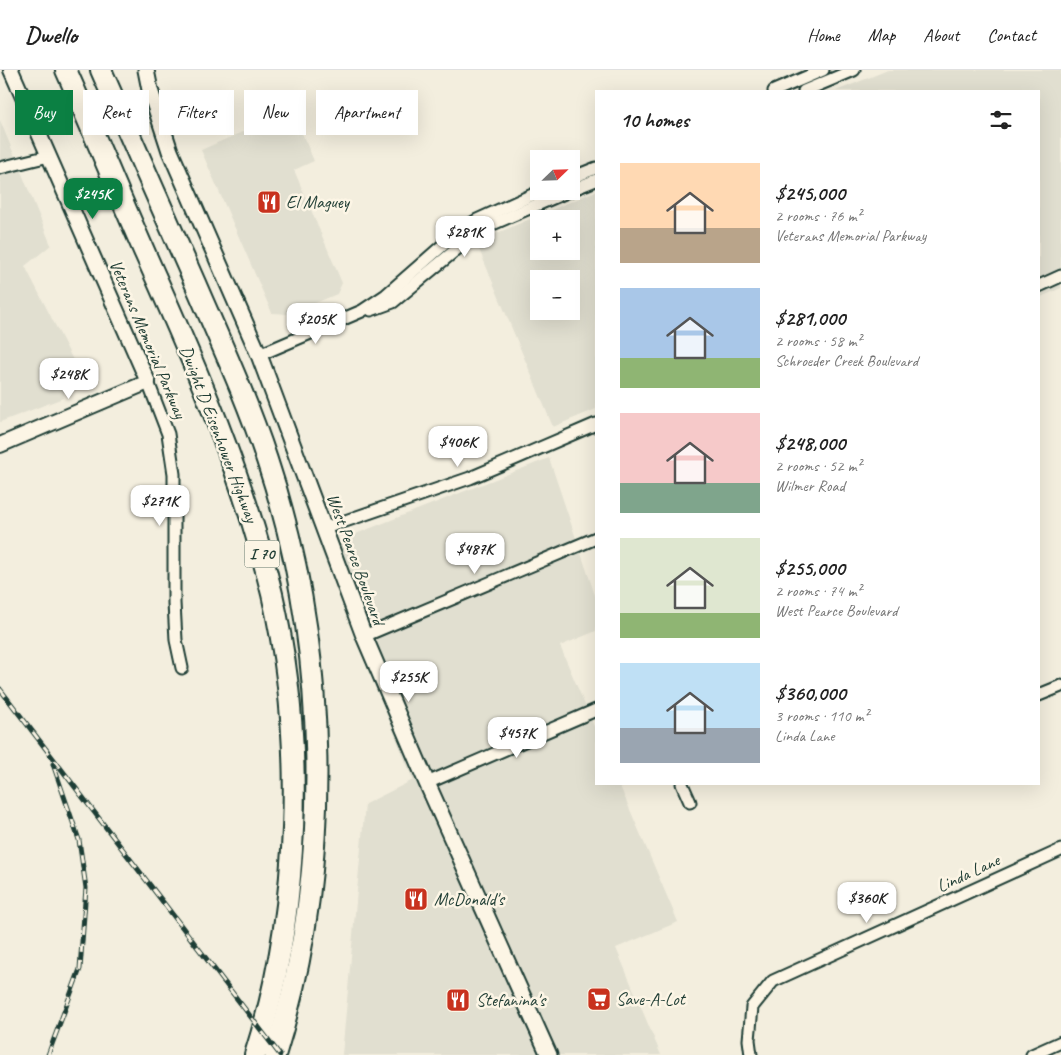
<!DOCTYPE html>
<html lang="en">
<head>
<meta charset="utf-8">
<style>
	:root { --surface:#fff; --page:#f2f2f2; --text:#222; --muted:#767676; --line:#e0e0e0; --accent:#0b8043 }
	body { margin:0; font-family:Caveat,sans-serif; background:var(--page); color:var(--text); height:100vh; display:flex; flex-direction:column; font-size:19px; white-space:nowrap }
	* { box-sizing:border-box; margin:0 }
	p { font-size:16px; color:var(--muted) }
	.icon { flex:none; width:28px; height:28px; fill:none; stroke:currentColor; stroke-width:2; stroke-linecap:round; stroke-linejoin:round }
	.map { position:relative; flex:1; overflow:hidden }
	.panel { position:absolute; left:595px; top:20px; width:445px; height:695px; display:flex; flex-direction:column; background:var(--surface); border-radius:0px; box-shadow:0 5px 20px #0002 }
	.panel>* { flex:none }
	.top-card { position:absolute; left:15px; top:20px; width:475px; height:45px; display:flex; gap:10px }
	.needle { width:32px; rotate:67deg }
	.fabs { position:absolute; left:530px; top:80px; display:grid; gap:10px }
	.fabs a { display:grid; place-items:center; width:50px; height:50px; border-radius:0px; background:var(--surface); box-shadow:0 5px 20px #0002; font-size:25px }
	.price { position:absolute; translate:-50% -42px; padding:0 11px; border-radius:10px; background:#fff; color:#222; font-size:16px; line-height:32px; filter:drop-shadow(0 1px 2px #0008) }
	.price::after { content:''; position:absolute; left:50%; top:30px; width:15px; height:11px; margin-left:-8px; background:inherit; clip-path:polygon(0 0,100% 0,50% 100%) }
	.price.selected { background:var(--accent); color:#fff }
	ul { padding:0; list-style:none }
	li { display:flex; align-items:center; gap:15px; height:125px; padding:0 25px }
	li span { display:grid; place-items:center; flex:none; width:140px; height:100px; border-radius:0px; color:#555 }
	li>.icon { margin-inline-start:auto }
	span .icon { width:60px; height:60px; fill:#fffc; stroke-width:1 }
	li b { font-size:21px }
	h2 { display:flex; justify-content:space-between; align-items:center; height:60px; padding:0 25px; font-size:21px }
	.chip { padding:0 18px; border-radius:0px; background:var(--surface); box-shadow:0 5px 20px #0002; font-size:18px; line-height:45px }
	.chip.selected { background:var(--accent); color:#fff }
	header { display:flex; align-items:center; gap:30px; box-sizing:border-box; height:70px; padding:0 25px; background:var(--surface); border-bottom:1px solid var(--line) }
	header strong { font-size:24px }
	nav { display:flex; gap:28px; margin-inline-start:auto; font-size:18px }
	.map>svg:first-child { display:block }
</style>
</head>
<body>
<header>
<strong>Dwello</strong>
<nav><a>Home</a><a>Map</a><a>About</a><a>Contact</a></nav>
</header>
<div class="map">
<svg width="1061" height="985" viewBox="0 0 1061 985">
	<rect width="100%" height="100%" fill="#f3eede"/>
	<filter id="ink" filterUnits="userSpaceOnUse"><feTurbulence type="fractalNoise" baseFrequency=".02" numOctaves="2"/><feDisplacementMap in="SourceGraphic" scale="10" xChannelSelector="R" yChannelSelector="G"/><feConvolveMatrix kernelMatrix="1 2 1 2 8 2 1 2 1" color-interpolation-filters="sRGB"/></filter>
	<g filter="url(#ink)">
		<!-- built -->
		<g fill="#e1dfd0" fill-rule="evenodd">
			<path d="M888,0h173v218l-22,10v-207h-203z"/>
			<path d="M292,40l22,51 -20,9 48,113 -5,11 -48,20 -17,-1 -71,-163z"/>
			<path d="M0,50l51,125 -26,21 48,94 -10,38 -63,24z"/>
			<path d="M596,121v218l-43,18 -77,-185zM539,149h32v32h-32zM539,209h32v32h-32z"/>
			<path d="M549,388l47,140v33l-36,15 36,85v53h23l59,138 -62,26 45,107h-319l23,-251 48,-24 -93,-232z"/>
		</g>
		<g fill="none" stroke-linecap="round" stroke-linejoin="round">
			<!-- minor casing -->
			<g stroke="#1f3d34" stroke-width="15">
				<g id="minor">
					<path d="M774,21l49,-21"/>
					<path d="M804,21l50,-21"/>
					<path d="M0,98l49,-12"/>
					<path d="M571,108l25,-10"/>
					<path d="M571,120l25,-10"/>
					<path d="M1039,216l22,-10"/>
					<path d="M371,240l22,-8 88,-73 88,-38"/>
					<path d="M259,285l103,-44 24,-16 72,-63 19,-12 64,-29"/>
					<path d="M148,312l20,52 6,40v129l2,37 6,28"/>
					<path d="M325,458l145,-50 126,-54"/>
					<path d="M364,566l232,-98"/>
					<path d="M1039,625l22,-9"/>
					<path d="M427,713l169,-73"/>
					<path d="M682,714l8,18"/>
					<path d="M751,985l-2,-15 3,-33 21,-26 288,-131"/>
					<path d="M1032,985l29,-13"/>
				</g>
			</g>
			<!-- tertiary casing -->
			<g stroke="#1f3d34" stroke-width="18">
				<path id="tertiary" d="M0,375l148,-63 -137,-312"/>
			</g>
			<!-- secondary casing -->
			<g stroke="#1f3d34" stroke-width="19">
				<path id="secondary" d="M146,0l4,20 20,61 89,204 105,281 63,147 122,272"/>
			</g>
			<!-- motorway casing -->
			<g stroke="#1f3d34" stroke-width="24">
				<g id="motorway">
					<path d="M66,0c28,63 54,127 82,190 49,109 96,218 124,334 34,146 28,319 -17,461"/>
					<path d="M101,0c31,71 62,142 94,213 25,58 52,116 72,177 62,186 67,407 8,595"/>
				</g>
			</g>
			<!-- minor -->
			<use href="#minor" stroke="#fcf5e5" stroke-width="11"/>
			<!-- tertiary -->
			<use href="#tertiary" stroke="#fcf5e5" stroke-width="14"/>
			<!-- secondary -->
			<use href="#secondary" stroke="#fcf5e5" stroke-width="15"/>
			<!-- motorway -->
			<use href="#motorway" stroke="#fcf5e5" stroke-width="20"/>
			<!-- rail casing -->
			<g stroke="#1f3d34" stroke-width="5">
				<g id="rail">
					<path d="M0,619l280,366"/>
					<path d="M48,985l32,-86 6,-81 -7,-48 -26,-76"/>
				</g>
			</g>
			<!-- rail -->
			<use href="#rail" stroke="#fcf5e5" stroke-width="3" stroke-dasharray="9" stroke-linecap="butt"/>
		</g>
	</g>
	<!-- icons -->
	<defs>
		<g id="restaurant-square" transform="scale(1.25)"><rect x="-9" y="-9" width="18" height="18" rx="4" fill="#c8321e" stroke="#fcf5e5"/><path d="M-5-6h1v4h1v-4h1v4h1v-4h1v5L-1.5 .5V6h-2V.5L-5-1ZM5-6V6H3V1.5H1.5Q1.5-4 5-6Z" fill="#fff"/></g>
		<g id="supermarket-square" transform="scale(1.25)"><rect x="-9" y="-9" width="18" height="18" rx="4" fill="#c8321e" stroke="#fcf5e5"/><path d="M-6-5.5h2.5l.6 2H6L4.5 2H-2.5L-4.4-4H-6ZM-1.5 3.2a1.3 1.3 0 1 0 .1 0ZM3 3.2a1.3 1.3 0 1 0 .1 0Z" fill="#fff"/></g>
	</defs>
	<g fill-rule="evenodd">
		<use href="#restaurant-square" x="269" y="132"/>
		<use href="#restaurant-square" x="416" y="829"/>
		<use href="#supermarket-square" x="599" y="929"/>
		<use href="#restaurant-square" x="458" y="930"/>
	</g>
	<g text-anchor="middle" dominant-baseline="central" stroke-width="5" stroke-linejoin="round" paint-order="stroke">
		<!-- shield labels -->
		<rect fill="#fcf5e5" stroke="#617469" stroke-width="1" x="244.5" y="470.5" width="35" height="27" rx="4"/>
		<g font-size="16" font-weight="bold" fill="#1f3d34">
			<text x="262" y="484">I 70</text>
		</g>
		<!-- poi labels -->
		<g font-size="18" fill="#1f3d34" stroke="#fcf5e5" text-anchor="start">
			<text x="286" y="132">El Maguey</text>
			<text x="434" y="829">McDonald's</text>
			<text x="616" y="929">Save-A-Lot</text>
			<text x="476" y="930">Stefanina's</text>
		</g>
		<!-- street labels -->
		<g font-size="18" fill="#1f3d34" stroke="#fcf5e5">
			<text transform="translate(148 269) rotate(67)">Veterans Memorial Parkway</text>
			<text transform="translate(219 364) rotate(69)">Dwight D Eisenhower Highway</text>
			<text transform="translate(356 489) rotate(70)">West Pearce Boulevard</text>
			<text transform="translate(968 803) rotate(-25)">Linda Lane</text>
		</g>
	</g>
</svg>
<div class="fabs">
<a><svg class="needle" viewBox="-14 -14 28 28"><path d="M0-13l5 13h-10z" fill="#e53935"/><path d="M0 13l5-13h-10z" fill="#767676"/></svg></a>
<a>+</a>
<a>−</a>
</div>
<b class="price selected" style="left:93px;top:150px">$245K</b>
<b class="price" style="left:465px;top:188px">$281K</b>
<b class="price" style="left:316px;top:275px">$205K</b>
<b class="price" style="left:69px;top:330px">$248K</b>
<b class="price" style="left:458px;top:398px">$406K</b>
<b class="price" style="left:160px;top:457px">$271K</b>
<b class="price" style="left:475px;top:505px">$487K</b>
<b class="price" style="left:409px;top:633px">$255K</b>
<b class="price" style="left:517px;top:689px">$457K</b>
<b class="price" style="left:867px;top:854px">$360K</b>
<div class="top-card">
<a class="chip selected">Buy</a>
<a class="chip">Rent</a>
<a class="chip">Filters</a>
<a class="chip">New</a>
<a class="chip">Apartment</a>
</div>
<section class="panel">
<h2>10 homes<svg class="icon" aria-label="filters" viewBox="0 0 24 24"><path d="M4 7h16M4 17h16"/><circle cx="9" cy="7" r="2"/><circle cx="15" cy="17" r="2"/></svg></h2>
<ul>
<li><span style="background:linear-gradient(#ffd9b3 65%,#b9a48a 0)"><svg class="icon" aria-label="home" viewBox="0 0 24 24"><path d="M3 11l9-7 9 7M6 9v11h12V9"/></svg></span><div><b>$245,000</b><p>2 rooms · 76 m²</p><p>Veterans Memorial Parkway</p></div></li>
<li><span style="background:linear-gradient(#a9c7e8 70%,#8fb573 0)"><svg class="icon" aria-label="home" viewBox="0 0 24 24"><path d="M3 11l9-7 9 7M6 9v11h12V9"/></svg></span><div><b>$281,000</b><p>2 rooms · 58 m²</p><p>Schroeder Creek Boulevard</p></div></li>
<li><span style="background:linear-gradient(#f6c9c9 70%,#7fa58c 0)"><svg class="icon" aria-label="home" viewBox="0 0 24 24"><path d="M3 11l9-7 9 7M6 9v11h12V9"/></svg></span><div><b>$248,000</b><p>2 rooms · 52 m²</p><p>Wilmer Road</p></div></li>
<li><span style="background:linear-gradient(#dfe7d0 75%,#8fb573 0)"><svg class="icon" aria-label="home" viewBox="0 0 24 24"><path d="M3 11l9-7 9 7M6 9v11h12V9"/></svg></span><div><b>$255,000</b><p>2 rooms · 74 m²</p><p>West Pearce Boulevard</p></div></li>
<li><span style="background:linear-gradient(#bfe0f5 65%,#9aa5b1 0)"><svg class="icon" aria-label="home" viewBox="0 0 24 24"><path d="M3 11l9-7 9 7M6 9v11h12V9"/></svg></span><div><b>$360,000</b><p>3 rooms · 110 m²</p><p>Linda Lane</p></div></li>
</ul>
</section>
</div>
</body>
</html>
